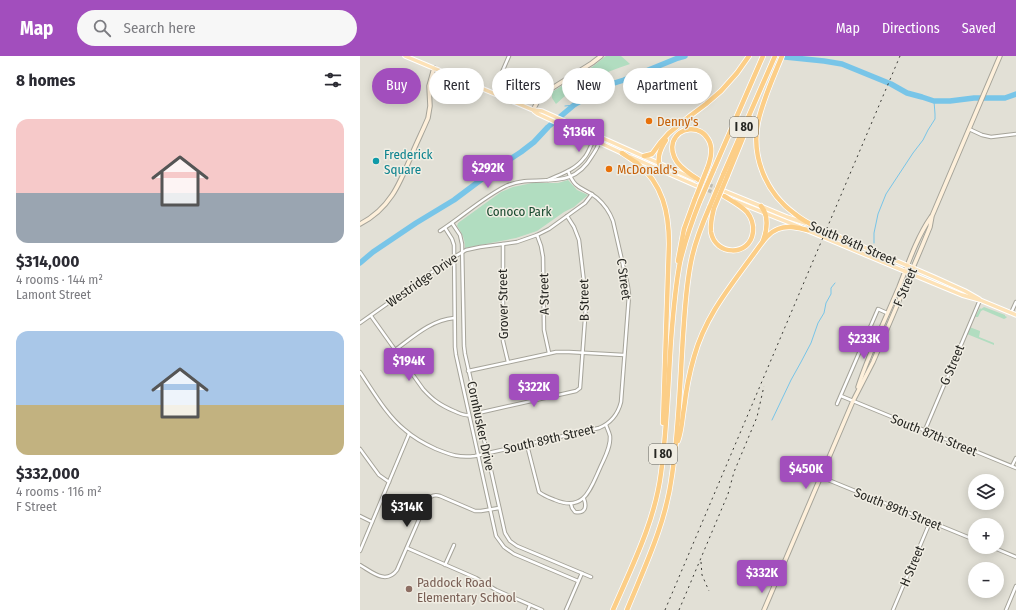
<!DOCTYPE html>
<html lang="en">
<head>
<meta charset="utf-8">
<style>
	:root { --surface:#fff; --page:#f7f7f7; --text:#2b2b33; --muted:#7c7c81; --accent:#a24ebd }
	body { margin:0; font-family:"Fira Sans Condensed",sans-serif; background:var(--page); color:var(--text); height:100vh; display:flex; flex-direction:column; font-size:15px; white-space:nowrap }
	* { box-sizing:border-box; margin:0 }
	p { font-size:13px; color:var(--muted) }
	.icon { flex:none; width:22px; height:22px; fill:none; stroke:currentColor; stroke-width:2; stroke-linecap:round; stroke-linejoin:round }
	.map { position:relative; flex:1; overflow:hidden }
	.panel { display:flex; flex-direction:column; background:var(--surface); width:360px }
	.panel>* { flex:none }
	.top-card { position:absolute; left:12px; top:12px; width:380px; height:36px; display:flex; gap:8px }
	.buttons { position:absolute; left:608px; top:418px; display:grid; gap:8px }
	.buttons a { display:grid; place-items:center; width:36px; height:36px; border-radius:50%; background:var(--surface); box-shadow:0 2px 10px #0003; font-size:20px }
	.price { position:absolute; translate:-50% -34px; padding:0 9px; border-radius:4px; background:var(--accent); color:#fff; font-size:13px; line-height:26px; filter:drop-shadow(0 1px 2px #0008) }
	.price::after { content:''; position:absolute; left:50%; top:24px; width:12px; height:9px; margin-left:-6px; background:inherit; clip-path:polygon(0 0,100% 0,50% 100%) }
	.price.selected { background:#222; color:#fff }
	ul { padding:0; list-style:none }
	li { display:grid; align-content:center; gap:8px; height:212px; padding:0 16px }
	li span { display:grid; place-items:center; height:124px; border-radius:12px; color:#555 }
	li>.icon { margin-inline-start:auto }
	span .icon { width:72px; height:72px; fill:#fffc; stroke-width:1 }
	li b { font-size:17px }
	h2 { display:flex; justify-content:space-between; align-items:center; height:48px; padding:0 16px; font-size:17px }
	.pill { padding:0 14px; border-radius:18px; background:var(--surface); box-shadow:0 2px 10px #0003; font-size:14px; line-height:36px }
	.pill.selected { background:var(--accent); color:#fff }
	header { display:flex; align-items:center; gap:24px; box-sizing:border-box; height:56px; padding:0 20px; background:var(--accent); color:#fff }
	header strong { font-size:19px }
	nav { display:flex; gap:22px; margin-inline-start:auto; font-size:14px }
	.search { width:280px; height:36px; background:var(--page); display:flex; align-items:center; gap:10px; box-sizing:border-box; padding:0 14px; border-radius:22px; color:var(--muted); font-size:15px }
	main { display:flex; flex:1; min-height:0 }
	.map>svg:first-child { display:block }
</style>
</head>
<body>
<header>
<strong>Map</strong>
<div class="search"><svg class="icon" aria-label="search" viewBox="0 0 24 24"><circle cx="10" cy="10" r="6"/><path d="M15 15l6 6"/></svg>Search here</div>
<nav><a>Map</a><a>Directions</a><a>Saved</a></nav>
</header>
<main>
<section class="panel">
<h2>8 homes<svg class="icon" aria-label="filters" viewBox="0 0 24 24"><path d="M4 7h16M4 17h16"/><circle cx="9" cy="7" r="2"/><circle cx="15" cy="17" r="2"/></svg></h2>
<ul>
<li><span style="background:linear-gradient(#f6c9c9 60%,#9aa5b1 0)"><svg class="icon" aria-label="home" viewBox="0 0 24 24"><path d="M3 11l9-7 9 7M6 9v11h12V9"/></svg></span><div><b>$314,000</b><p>4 rooms · 144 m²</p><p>Lamont Street</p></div></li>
<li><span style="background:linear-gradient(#a9c7e8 60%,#c2b280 0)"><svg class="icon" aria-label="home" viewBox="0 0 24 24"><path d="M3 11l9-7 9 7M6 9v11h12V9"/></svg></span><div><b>$332,000</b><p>4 rooms · 116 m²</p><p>F Street</p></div></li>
</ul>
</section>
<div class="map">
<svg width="656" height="554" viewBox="0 0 656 554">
	<rect width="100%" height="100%" fill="#e2e0d6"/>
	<!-- green -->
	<g fill="#b1ddc0">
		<path d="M246,0h15l9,8c-27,9 -54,20 -74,40l-4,-6v-6l40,-25z"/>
		<path d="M208,124l9,10 11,5 -14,12 -10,5 -27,19 -21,7 -51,10c0,-9 -3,-15 -8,-22l1,-3 43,-31 12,-5 19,-4h26z"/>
		<path d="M624,251l21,8v1l2,1 -1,1 -2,1 -21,-9 -2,1 -3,6h-3l5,-9 1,1 3,-2 7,3z"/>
		<path d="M610,271l2,1 -3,6 3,-6 8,3v1l-1,5 15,6v2l-27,-11z"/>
	</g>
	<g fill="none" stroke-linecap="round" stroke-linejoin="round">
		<!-- stream -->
		<g stroke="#78c5e8" stroke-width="1">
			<path d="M205,50l9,-1"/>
			<path d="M514,187v-10l4,-19 8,-20 27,-41 10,-13 5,-10 7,-11v-5l-1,-13"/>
			<path d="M412,364l19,-40 10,-18 10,-19 7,-20 6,-10 2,-10 5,-9v-6l4,-5"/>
		</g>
		<!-- river -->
		<g stroke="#78c5e8" stroke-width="5.5">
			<path d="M425,1l39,4 18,3 49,20 16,9 15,4 12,4h16l24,-3h31l11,-4"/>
			<path d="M0,207l13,-11 43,-29 38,-23 44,-33 23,-15 13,-10 14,-15 26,-22 34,-20 16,-5 54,-22 7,-2"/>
		</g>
		<!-- primary-tunnel -->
		<g stroke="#bdbbb2" stroke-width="3.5" stroke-dasharray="3.5 2" stroke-linecap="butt">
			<path d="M339,125l21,8"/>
			<path d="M338,130l19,8"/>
		</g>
		<!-- street casing -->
		<g stroke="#a6a49a" stroke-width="4.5">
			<g id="street">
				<path d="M133,37l16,-37"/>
				<path d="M609,73l13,6 9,2 25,-3"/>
				<path d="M188,124c13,-6 27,-10 36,-22 6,-6 7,-18 14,-22"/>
				<path d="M92,167l8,12 2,9 2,102 1,8 40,179 5,8 7,5 74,31"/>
				<path d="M85,172l7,11 2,6 1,102 1,8 40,181 8,11 10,7 64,27"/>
				<path d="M80,175c22,-14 42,-33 66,-45 33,-14 64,8 86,-30 4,-6 8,-12 7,-19"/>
				<path d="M177,179l4,11 2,11 1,73 5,23"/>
				<path d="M143,188v97l5,21"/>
				<path d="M651,257l5,-11"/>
				<path d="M11,260l52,73c10,11 17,16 31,22 5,2 10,5 15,4"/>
				<path d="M0,267l89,-63 17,-10 14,-3 37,-5 20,-7 12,-6 36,-26 7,-9"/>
				<path d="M35,294c18,-13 36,-30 59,-32"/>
				<path d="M108,315l88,-19h13l55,3"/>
				<path d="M0,316c13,19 27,44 45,58 9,8 20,14 31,19 15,6 23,9 39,7l124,-28c12,-5 19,-14 22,-26l8,-107 -1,-8 -15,-66c-3,-8 -9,-17 -16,-23 -14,-12 -21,-6 -29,-27"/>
				<path d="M481,340l175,72"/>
				<path d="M477,348l41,-95 9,4"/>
				<path d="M118,357l98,-22 4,-3 6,-83 -1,-14 -6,-51 -5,-13 -7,-11"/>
				<path d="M565,374l55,-130"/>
				<path d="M167,389l12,47c5,4 11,6 16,8 29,12 35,-10 45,-32 4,-9 11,-21 10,-32 -1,-4 -3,-8 -4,-11"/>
				<path d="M0,393l19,26 10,7"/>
				<path d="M652,410l4,-8"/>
				<path d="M461,421l154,63"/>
				<path d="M211,448l1,4 3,4c10,2 12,-5 9,-13"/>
				<path d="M0,460l12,6"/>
				<path d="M632,491l24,10"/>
				<path d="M47,492l69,30 20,12 46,20"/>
				<path d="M0,495l49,-117"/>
				<path d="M0,509c12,7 26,20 37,5l30,-69c3,-5 7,-7 13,-5l35,15h6l18,-3"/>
				<path d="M85,509l9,-20"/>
				<path d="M168,554l2,-5"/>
				<path d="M206,554l16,-37"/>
				<path d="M533,554l37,-88"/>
				<path d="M646,554l10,-24"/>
			</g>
		</g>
		<!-- secondary casing -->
		<g stroke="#a6a49a" stroke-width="5.5">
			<g id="secondary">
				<path d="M173,54l6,-11 7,-7 46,-29 9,-7"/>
				<path d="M0,168c30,-15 40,-41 52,-70 5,-12 11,-24 16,-36l2,-12 -1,-20 5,-18"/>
				<path d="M498,331c11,-34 27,-67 41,-100 9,-23 18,-50 32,-70"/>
				<path d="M404,554l89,-209 20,-39 50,-118 7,-17 2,-11 68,-160"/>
			</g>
		</g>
		<!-- primary casing -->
		<g stroke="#fff" stroke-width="5.5">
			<g id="primary">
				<path d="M45,0l128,54 9,1 152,68"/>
				<path d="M174,55l4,3 86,40"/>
				<path d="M271,101l66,29"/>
				<path d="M364,135l63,26 18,6"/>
				<path d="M375,145l65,26"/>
				<path d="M457,171l117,50 31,14 14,8"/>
				<path d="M446,174l127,53 29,12 18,5 36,15"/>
			</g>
		</g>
		<!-- highway casing -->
		<g stroke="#fff" stroke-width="6">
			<g id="highway">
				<path d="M422,0c-9,22 -19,43 -24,66 -7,35 8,71 37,92 7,6 15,10 23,14"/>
				<path d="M262,97c5,3 10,7 15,10 26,21 32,50 32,81l-6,179"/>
				<path d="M284,100l8,-2 8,-11 9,-10 21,-17 16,-12 15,-13 16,-18 12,-17"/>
				<path d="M304,115c-10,-8 -4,-22 2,-31"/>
				<path d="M353,115l50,-115"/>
				<path d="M363,119l52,-119"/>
				<path d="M367,121l24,-59"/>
				<path d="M339,124c-8,-5 -16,-10 -22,-18 -4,-6 -6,-13 -4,-20 6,-16 27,-17 35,-3 6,9 3,20 -1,30"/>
				<path d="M401,150c8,10 6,24 2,35"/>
				<path d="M354,152c-2,8 -4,15 -3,24 4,24 39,25 42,0 1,-7 -2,-15 -6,-20 -7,-7 -15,-11 -23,-16"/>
				<path d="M318,205l6,-32 11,-30"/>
				<path d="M318,385c4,-11 4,-22 6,-33 2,-17 5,-34 10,-51 11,-40 35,-69 59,-102 7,-9 14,-22 25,-26 10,-4 20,-1 30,1"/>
				<path d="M253,554c19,-44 42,-89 48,-137 6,-44 7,-89 10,-133 2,-26 4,-52 9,-78 5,-21 12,-41 20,-61"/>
				<path d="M267,554c18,-44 39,-87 45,-135 7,-46 8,-93 11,-139 2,-27 3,-53 9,-79 4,-18 11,-35 18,-51"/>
			</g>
		</g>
		<!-- street -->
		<use href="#street" stroke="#fff" stroke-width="2.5"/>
		<!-- secondary -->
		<use href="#secondary" stroke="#fef0db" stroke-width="3.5"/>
		<!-- primary -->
		<use href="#primary" stroke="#fde2b7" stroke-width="3.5"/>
		<!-- highway -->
		<use href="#highway" stroke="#fcce87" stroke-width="4.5"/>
		<!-- rail -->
		<g stroke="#3a3a35" stroke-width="1" stroke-dasharray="2 4" stroke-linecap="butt">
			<path d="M341,506l1,13 7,16"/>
			<path d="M305,554l235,-554"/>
			<path d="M319,554l49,-116 6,-22 23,-55 7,-31"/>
		</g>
		<!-- highway-bridge casing -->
		<g stroke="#fff" stroke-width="6" stroke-linecap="butt">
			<g id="highway-bridge">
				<path d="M335,143l12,-30"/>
				<path d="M340,145l13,-30"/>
				<path d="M350,150l13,-31"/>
				<path d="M354,152l13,-31"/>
			</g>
		</g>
		<!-- highway-bridge -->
		<use href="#highway-bridge" stroke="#fcce87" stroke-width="4.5"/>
	</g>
	<!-- markers -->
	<g fill="#e8710a" stroke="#f0ede3" stroke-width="1.5">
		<circle cx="289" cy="65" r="4"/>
		<circle cx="249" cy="113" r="4"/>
	</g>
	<circle fill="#0f9aa8" stroke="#f0ede3" stroke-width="1.5" cx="16" cy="105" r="4"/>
	<circle fill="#8d6e63" stroke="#f0ede3" stroke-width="1.5" cx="49" cy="533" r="4"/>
	<g text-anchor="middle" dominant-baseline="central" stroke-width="3" stroke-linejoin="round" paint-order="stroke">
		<!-- shield labels -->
		<g fill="#f0ede3" stroke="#63625d" stroke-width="1">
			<rect x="370" y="61" width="28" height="20" rx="3"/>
			<rect x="289" y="388" width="28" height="20" rx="3"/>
		</g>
		<g font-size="12" font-weight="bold" fill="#272723">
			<text x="384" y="71">I 80</text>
			<text x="303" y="398">I 80</text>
		</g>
		<!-- food labels -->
		<g font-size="13" fill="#c56008" stroke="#f0ede3" text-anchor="start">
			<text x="297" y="65">Denny's</text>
			<text x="257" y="113">McDonald's</text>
		</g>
		<!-- culture labels -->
		<g font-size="13" fill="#0d838f" stroke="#f0ede3" text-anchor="start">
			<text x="24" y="98">Frederick<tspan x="24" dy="15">Square</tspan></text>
		</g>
		<!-- park labels -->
		<g font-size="13" fill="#184a2f" stroke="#f0ede3">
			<text x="159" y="155">Conoco Park</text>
		</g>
		<!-- street labels -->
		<g font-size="13" fill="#272723" stroke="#f0ede3">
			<text transform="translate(493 187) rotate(23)">South 84th Street</text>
			<text transform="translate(264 223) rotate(82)">C Street</text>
			<text transform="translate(62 224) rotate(-35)">Westridge Drive</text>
			<text transform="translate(545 231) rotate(-67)">F Street</text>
			<text transform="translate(184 238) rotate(-91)">A Street</text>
			<text transform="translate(224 244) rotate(-91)">B Street</text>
			<text transform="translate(143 248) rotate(-91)">Grover Street</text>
			<text transform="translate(592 309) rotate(-67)">G Street</text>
			<text transform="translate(121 370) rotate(78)">Cornhusker Drive</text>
			<text transform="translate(574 379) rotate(22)">South 87th Street</text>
			<text transform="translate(189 383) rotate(-13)">South 89th Street</text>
			<text transform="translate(538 453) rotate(22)">South 89th Street</text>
			<text transform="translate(552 510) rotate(-67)">H Street</text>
		</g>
		<!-- education labels -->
		<g font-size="13" fill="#785e54" stroke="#f0ede3" text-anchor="start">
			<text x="57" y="526">Paddock Road<tspan x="57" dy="15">Elementary School</tspan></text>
		</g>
	</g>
</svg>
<div class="buttons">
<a><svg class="icon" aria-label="layers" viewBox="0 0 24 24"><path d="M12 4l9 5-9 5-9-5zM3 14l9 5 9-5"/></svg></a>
<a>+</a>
<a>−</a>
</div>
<b class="price" style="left:219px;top:97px">$136K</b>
<b class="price" style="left:128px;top:133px">$292K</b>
<b class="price" style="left:504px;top:304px">$233K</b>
<b class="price" style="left:49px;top:326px">$194K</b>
<b class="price" style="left:174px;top:352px">$322K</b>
<b class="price" style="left:446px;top:434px">$450K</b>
<b class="price selected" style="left:47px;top:472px">$314K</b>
<b class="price" style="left:402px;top:538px">$332K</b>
<div class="top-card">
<a class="pill selected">Buy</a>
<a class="pill">Rent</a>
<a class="pill">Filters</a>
<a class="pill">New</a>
<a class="pill">Apartment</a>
</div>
</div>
</main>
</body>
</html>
